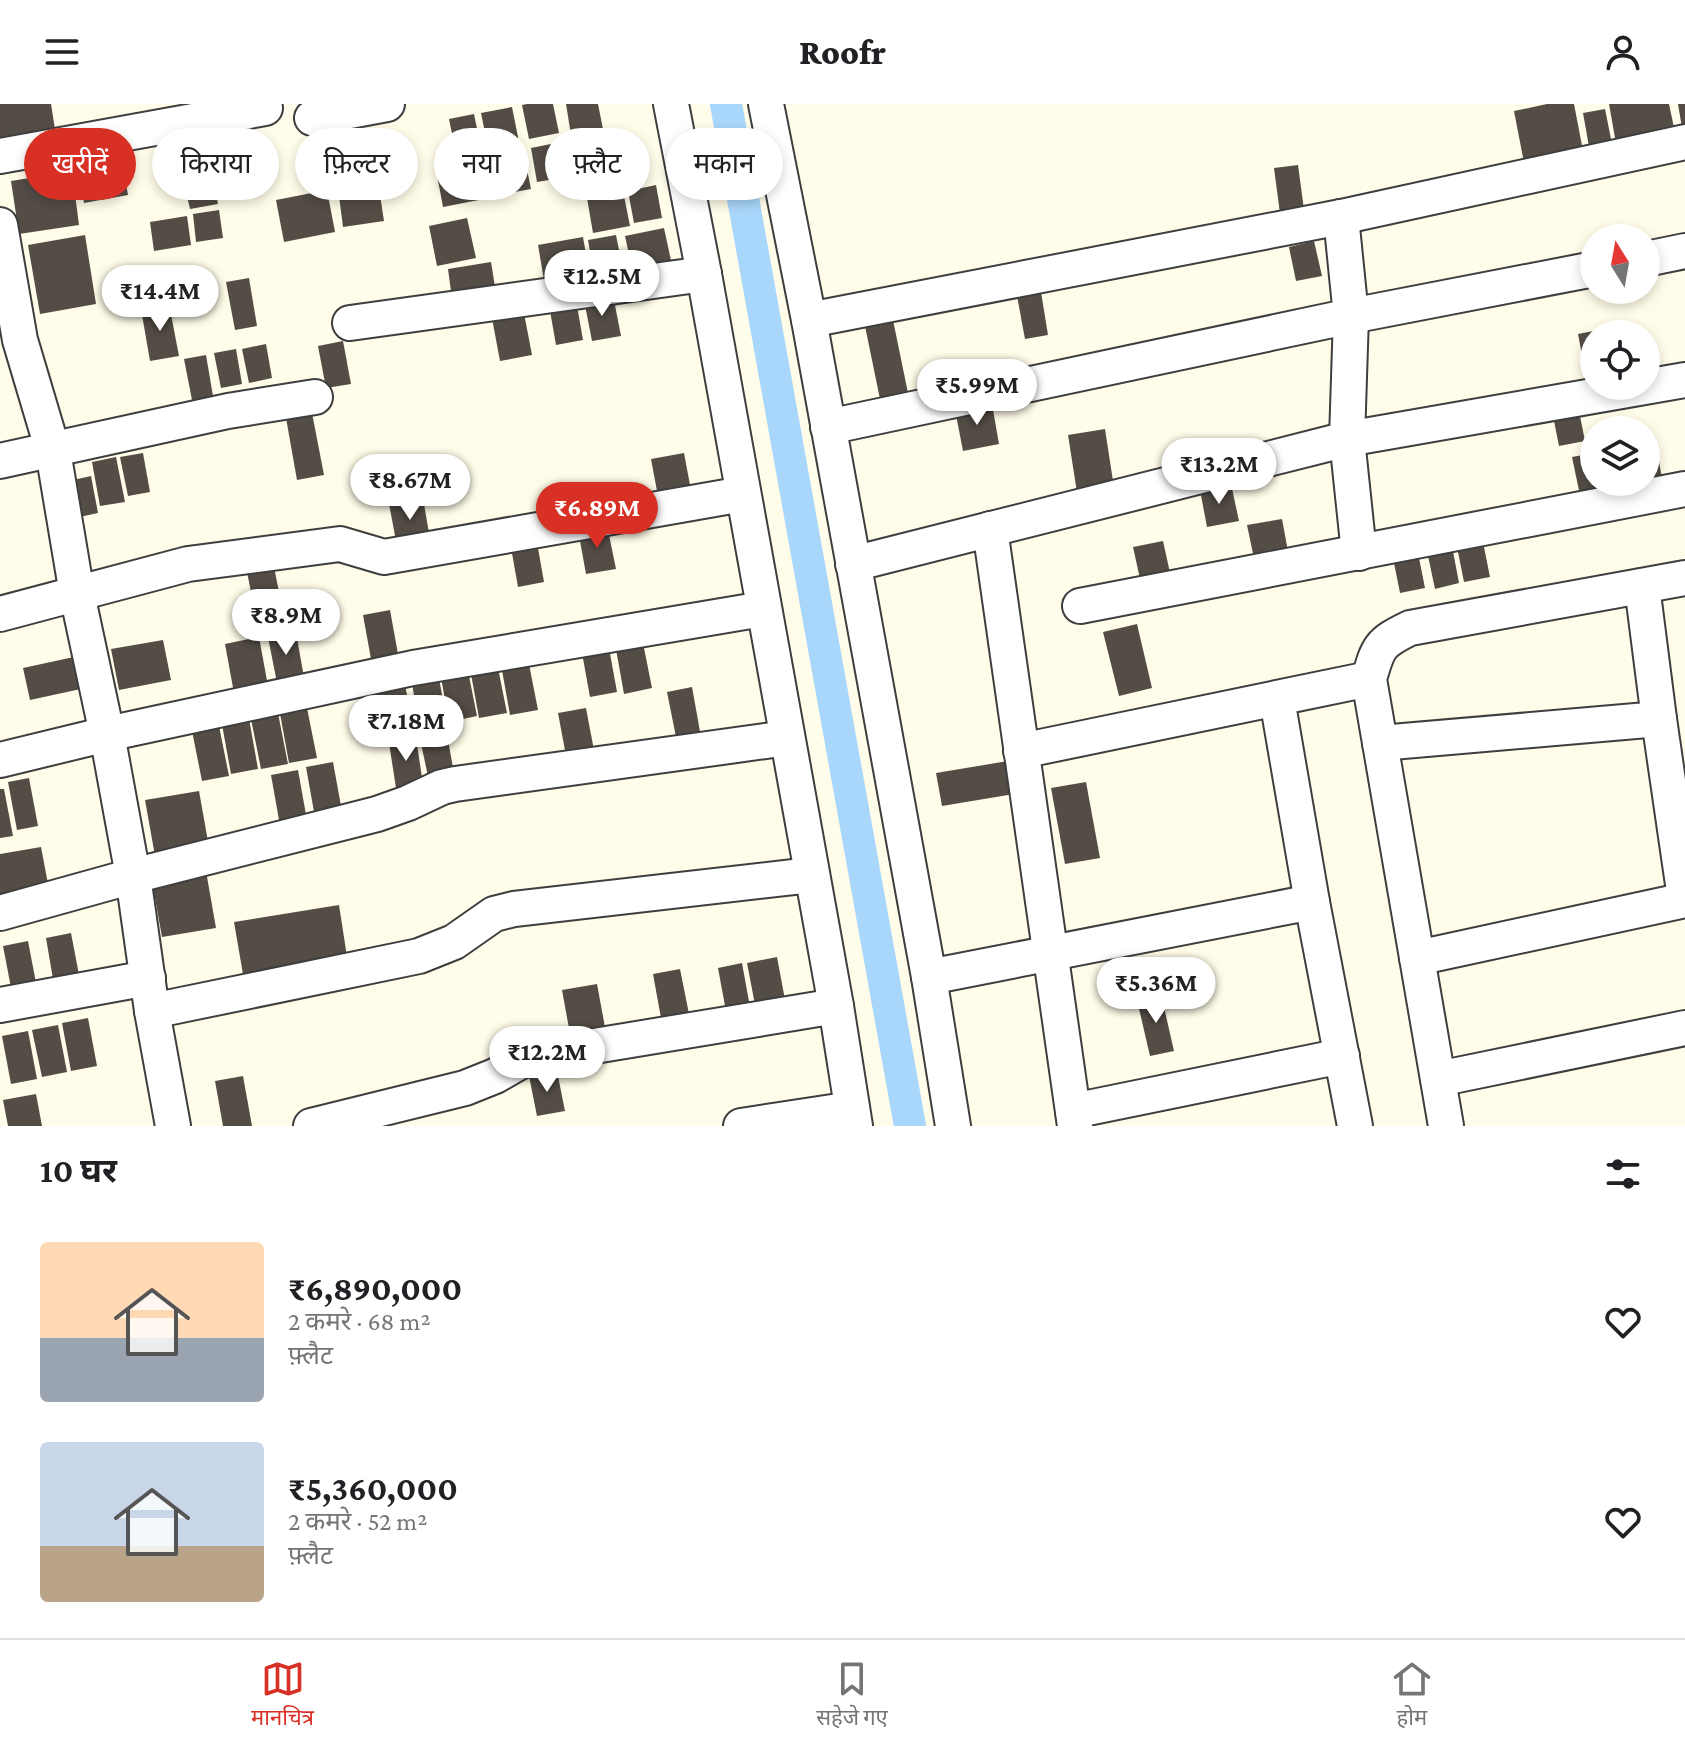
<!DOCTYPE html>
<html lang="hi">
<head>
<meta charset="utf-8">
<style>
	:root { --surface:#fff; --page:#f6f6f6; --text:#202124; --muted:#757577; --line:#e0e0e0; --accent:#d93025 }
	body { margin:0; font-family:"Crimson Pro","Noto Sans Devanagari",serif; background:var(--page); color:var(--text); height:100vh; display:flex; flex-direction:column; font-size:30px; white-space:nowrap }
	* { box-sizing:border-box; margin:0 }
	p { font-size:26px; color:var(--muted) }
	.icon { flex:none; width:44px; height:44px; fill:none; stroke:currentColor; stroke-width:2; stroke-linecap:round; stroke-linejoin:round }
	.map { position:relative; height:1022px; overflow:hidden }
	.side { display:flex; flex-direction:column; background:var(--surface); flex:1 }
	.side>* { flex:none }
	.hud { position:absolute; left:24px; top:24px; width:800px; height:72px; display:flex; gap:16px }
	.needle { width:52px; rotate:349deg }
	.tools { position:absolute; left:1580px; top:120px; display:grid; gap:16px }
	.tools a { display:grid; place-items:center; width:80px; height:80px; border-radius:50%; background:var(--surface); box-shadow:0 4px 12px #0003; font-size:40px }
	.price { position:absolute; translate:-50% -68px; padding:0 18px; border-radius:28px; background:#fff; color:#222; font-size:26px; line-height:52px; filter:drop-shadow(0 2px 4px #0008) }
	.price::after { content:''; position:absolute; left:50%; top:48px; width:24px; height:18px; margin-left:-12px; background:inherit; clip-path:polygon(0 0,100% 0,50% 100%) }
	.price.active { background:var(--accent); color:#fff }
	ul { padding:0; list-style:none }
	li { display:flex; align-items:center; gap:24px; height:200px; padding:0 40px }
	li span { display:grid; place-items:center; flex:none; width:224px; height:160px; border-radius:8px; color:#555 }
	li>.icon { margin-inline-start:auto }
	span .icon { width:96px; height:96px; fill:#fffc; stroke-width:1 }
	li b { font-size:34px }
	h2 { display:flex; justify-content:space-between; align-items:center; height:96px; padding:0 40px; font-size:34px }
	.chip { padding:0 28px; border-radius:36px; background:var(--surface); box-shadow:0 4px 12px #0003; font-size:28px; line-height:72px }
	.chip.active { background:var(--accent); color:#fff }
	header { display:flex; justify-content:space-between; align-items:center; height:104px; padding:0 40px; background:var(--surface); font-size:36px; font-weight:800 }
	.dock { display:flex; justify-content:space-around; align-items:center; height:112px; border-top:2px solid var(--line); background:var(--surface); font-size:22px; color:var(--muted) }
	.dock a { display:grid; justify-items:center; gap:4px }
	.dock .active { color:var(--accent) }
	.map>svg:first-child { display:block }
</style>
</head>
<body>
<header><svg class="icon" aria-label="menu" viewBox="0 0 24 24"><path d="M4 6h16M4 12h16M4 18h16"/></svg>Roofr<svg class="icon" aria-label="person" viewBox="0 0 24 24"><circle cx="12" cy="8" r="4"/><path d="M4 21q1-7 8-7t8 7"/></svg></header>
<div class="map">
<svg width="1685" height="1022" viewBox="0 0 1685 1022">
	<rect width="100%" height="100%" fill="#fffce9"/>
	<g fill="none" stroke-linecap="round" stroke-linejoin="round">
		<!-- canal -->
		<path stroke="#a9d7fb" stroke-width="32" d="M726,0l184,1022"/>
	</g>
	<!-- building -->
	<g fill="#544d46">
		<path d="M0,0h51l5,32 -56,10z"/>
		<path d="M527,0h26l6,29 -30,6 -7,-34z"/>
		<path d="M566,0h32l5,25 -32,6z"/>
		<path d="M1547,0h27l10,52 -59,12 -11,-57z"/>
		<path d="M1609,0h60l7,33 -59,12z"/>
		<path d="M1678,0h7v30h-2z"/>
		<path d="M512,3l7,35 -31,5 -7,-34z"/>
		<path d="M1605,5l9,45 -23,4 -8,-45z"/>
		<path d="M474,10l7,34 -25,5 -7,-34z"/>
		<path d="M611,32l8,41 -36,6 -8,-40z"/>
		<path d="M561,38l6,35 -30,5 -6,-34z"/>
		<path d="M523,46l8,39 -32,6 -8,-39z"/>
		<path d="M122,57l6,34 -44,8 -6,-34z"/>
		<path d="M477,59l7,36 -41,8 -7,-37z"/>
		<path d="M1298,61l7,52 -24,4 -7,-53z"/>
		<path d="M72,67l7,54 -60,9 -8,-53z"/>
		<path d="M212,68l6,32 -28,5 -7,-31z"/>
		<path d="M378,78l6,39 -41,6 -5,-39z"/>
		<path d="M656,81l6,33 -28,5 -6,-32z"/>
		<path d="M327,86l8,42 -51,10 -8,-42z"/>
		<path d="M623,87l7,35 -37,7 -6,-35z"/>
		<path d="M219,106l4,28 -27,4 -3,-28z"/>
		<path d="M187,112l4,29 -37,6 -4,-29z"/>
		<path d="M467,114l9,40 -39,8 -8,-40z"/>
		<path d="M664,124l8,37 -39,8 -8,-37z"/>
		<path d="M85,131l11,69 -56,10 -12,-69z"/>
		<path d="M616,131l7,35 -29,5 -6,-35z"/>
		<path d="M583,133l7,40 -45,9 -7,-41z"/>
		<path d="M1314,137l8,35 -26,5 -7,-34z"/>
		<path d="M491,158l6,37 -44,7 -5,-37z"/>
		<path d="M249,174l8,48 -22,4 -9,-48z"/>
		<path d="M1041,188l7,43 -23,4 -8,-43z"/>
		<path d="M613,191l8,41 -29,5 -8,-41z"/>
		<path d="M576,196l7,40 -27,5 -7,-40z"/>
		<path d="M169,200l10,52 -29,5 -9,-52z"/>
		<path d="M523,204l9,47 -32,6 -9,-48z"/>
		<path d="M893,216l16,78 -28,6 -16,-78z"/>
		<path d="M1630,220l2,10h-38v52l-5,6 -11,-58z"/>
		<path d="M343,237l8,43 -25,4 -8,-42z"/>
		<path d="M266,240l6,34 -23,5 -7,-34z"/>
		<path d="M236,245l6,35 -21,4 -7,-35z"/>
		<path d="M206,251l7,41 -21,4 -8,-41z"/>
		<path d="M992,300l7,40 -36,7 -8,-41z"/>
		<path d="M1579,307l6,30 -26,5 -6,-30z"/>
		<path d="M312,309l12,62 -27,5 -11,-62z"/>
		<path d="M1105,325l10,65 -37,5 -10,-64z"/>
		<path d="M1655,333l7,42 -16,3v-44z"/>
		<path d="M143,349l7,39 -22,4 -8,-39z"/>
		<path d="M684,349l9,48 -33,6 -9,-48z"/>
		<path d="M1594,349v29h20l2,11 -35,7 -9,-43z"/>
		<path d="M116,353l9,45 -25,4 -8,-44z"/>
		<path d="M91,372l7,37 -28,6 -6,-37z"/>
		<path d="M1231,380l8,37 -32,6 -7,-37z"/>
		<path d="M423,394l7,41 -33,7 -8,-42z"/>
		<path d="M1282,415l8,43 -34,6 -9,-43z"/>
		<path d="M607,421l9,44 -30,5 -8,-44z"/>
		<path d="M536,433l8,45 -26,5 -8,-45z"/>
		<path d="M1482,433l8,40 -26,5 -8,-40z"/>
		<path d="M1163,437l9,41 -30,6 -9,-41z"/>
		<path d="M1452,442l7,37 -24,6 -8,-38z"/>
		<path d="M1417,444l8,40 -25,5 -8,-40z"/>
		<path d="M273,458l11,55 -27,5 -11,-55z"/>
		<path d="M390,506l10,55 -27,5 -10,-55z"/>
		<path d="M1137,520l15,64 -33,8 -16,-64z"/>
		<path d="M295,523l10,56 -27,5 -11,-56z"/>
		<path d="M641,529l11,55 -28,6 -10,-56z"/>
		<path d="M259,533l11,60 -34,7 -11,-60z"/>
		<path d="M607,533l10,55 -27,5 -10,-55z"/>
		<path d="M163,536l8,40 -52,10 -8,-41z"/>
		<path d="M527,550l11,56 -28,5 -10,-56z"/>
		<path d="M83,551l7,32 -60,13 -7,-32z"/>
		<path d="M496,554l11,55 -28,5 -10,-55z"/>
		<path d="M466,557l11,55 -28,6 -10,-56z"/>
		<path d="M437,563l10,56 -27,5 -10,-55z"/>
		<path d="M403,569l10,56 -27,5 -11,-55z"/>
		<path d="M692,583l9,50 -24,5 -10,-50z"/>
		<path d="M306,599l11,55 -28,5 -10,-55z"/>
		<path d="M277,604l11,56 -27,5 -11,-55z"/>
		<path d="M586,604l10,53 -28,5 -10,-53z"/>
		<path d="M248,609l10,56 -27,5 -10,-55z"/>
		<path d="M218,617l11,55 -27,5 -11,-55z"/>
		<path d="M446,625l8,44 -25,8 -10,-47z"/>
		<path d="M416,634l7,46 -27,4 -7,-45z"/>
		<path d="M1008,657l6,33 -72,12 -6,-33z"/>
		<path d="M333,658l10,55 -27,6 -10,-56z"/>
		<path d="M298,666l10,56 -27,5 -10,-56z"/>
		<path d="M29,674l9,48 -21,4 -9,-48z"/>
		<path d="M1086,678l14,76 -35,6 -14,-76z"/>
		<path d="M0,685h4l9,47 -13,2z"/>
		<path d="M199,687l10,56 -54,9 -10,-56z"/>
		<path d="M41,743l8,42 -49,9v-44z"/>
		<path d="M206,767l10,57 -54,9 -10,-56z"/>
		<path d="M339,801l9,58 -104,17 -10,-58z"/>
		<path d="M71,829l9,47 -26,5 -8,-47z"/>
		<path d="M28,837l9,47 -25,5 -9,-47z"/>
		<path d="M777,853l9,48 -30,5 -9,-47z"/>
		<path d="M742,859l10,55 -24,4 -10,-54z"/>
		<path d="M680,865l11,55 -28,5 -10,-55z"/>
		<path d="M597,880l10,54 -35,7 -10,-55z"/>
		<path d="M1161,890l13,57 -24,5 -13,-56z"/>
		<path d="M88,914l9,48 -26,5 -9,-48z"/>
		<path d="M58,921l9,47 -25,5 -10,-47z"/>
		<path d="M28,927l9,48 -26,5 -9,-48z"/>
		<path d="M557,967l8,40 -28,5 -8,-40z"/>
		<path d="M243,972l9,50h-29l-8,-45z"/>
		<path d="M36,990l6,32h-34l-5,-26z"/>
	</g>
	<g fill="none" stroke-linecap="round" stroke-linejoin="round">
		<!-- minor casing -->
		<g stroke="#3e3e3e" stroke-width="38">
			<g id="minor">
				<path d="M671,0l33,170 132,732 19,120"/>
				<path d="M766,0l43,216 120,657 24,149"/>
				<path d="M312,14l75,-14"/>
				<path d="M0,52l265,-48"/>
				<path d="M1341,113l10,99 -4,123 12,114"/>
				<path d="M0,121l20,115 33,111 24,143 30,140 26,142 19,135 21,115"/>
				<path d="M1646,155l39,-8"/>
				<path d="M809,216l532,-103 344,-75"/>
				<path d="M350,219l354,-49"/>
				<path d="M828,323l523,-111 243,-47"/>
				<path d="M0,357l228,-50 87,-14"/>
				<path d="M990,425l85,597"/>
				<path d="M853,460l494,-125 338,-59"/>
				<path d="M1080,502l605,-117"/>
				<path d="M0,510l188,-50 152,-20 44,13 359,-63"/>
				<path d="M1277,595l35,203 43,224"/>
				<path d="M1659,615l26,179"/>
				<path d="M1380,639l279,-24 -17,-133"/>
				<path d="M1021,647l348,-72"/>
				<path d="M0,656l107,-26 306,-66 350,-59"/>
				<path d="M0,809l133,-37 244,-62 31,-11 34,-16 13,-3 332,-46"/>
				<path d="M1417,854l268,-58"/>
				<path d="M929,873l383,-75"/>
				<path d="M0,901l148,-27"/>
				<path d="M152,907l267,-55 35,-14 40,-28 20,-5 297,-34"/>
				<path d="M1438,975l247,-51"/>
				<path d="M1073,1007l269,-55"/>
				<path d="M311,1022l154,-38 30,-12 26,-15 31,-8 284,-47"/>
				<path d="M741,1022l111,-17"/>
				<path d="M1446,1022l-77,-447c9,-32 10,-36 41,-51l275,-50"/>
			</g>
		</g>
		<!-- minor -->
		<use href="#minor" stroke="#fff" stroke-width="34"/>
	</g>
</svg>
<div class="tools">
<a><svg class="needle" viewBox="-14 -14 28 28"><path d="M0-13l5 13h-10z" fill="#e53935"/><path d="M0 13l5-13h-10z" fill="#757577"/></svg></a>
<a><svg class="icon" aria-label="locate" viewBox="0 0 24 24"><circle cx="12" cy="12" r="6"/><path d="M12 2v4M12 18v4M2 12h4M18 12h4"/></svg></a>
<a><svg class="icon" aria-label="layers" viewBox="0 0 24 24"><path d="M12 4l9 5-9 5-9-5zM3 14l9 5 9-5"/></svg></a>
</div>
<b class="price" style="left:602px;top:214px">₹12.5M</b>
<b class="price" style="left:160px;top:229px">₹14.4M</b>
<b class="price" style="left:977px;top:323px">₹5.99M</b>
<b class="price" style="left:1219px;top:402px">₹13.2M</b>
<b class="price" style="left:410px;top:418px">₹8.67M</b>
<b class="price active" style="left:597px;top:446px">₹6.89M</b>
<b class="price" style="left:286px;top:553px">₹8.9M</b>
<b class="price" style="left:406px;top:659px">₹7.18M</b>
<b class="price" style="left:1156px;top:921px">₹5.36M</b>
<b class="price" style="left:547px;top:990px">₹12.2M</b>
<div class="hud">
<a class="chip active">खरीदें</a>
<a class="chip">किराया</a>
<a class="chip">फ़िल्टर</a>
<a class="chip">नया</a>
<a class="chip">फ़्लैट</a>
<a class="chip">मकान</a>
</div>
</div>
<section class="side">
<h2>10 घर<svg class="icon" aria-label="filters" viewBox="0 0 24 24"><path d="M4 7h16M4 17h16"/><circle cx="9" cy="7" r="2"/><circle cx="15" cy="17" r="2"/></svg></h2>
<ul>
<li><span style="background:linear-gradient(#ffd9b3 60%,#9aa5b1 0)"><svg class="icon" aria-label="home" viewBox="0 0 24 24"><path d="M3 11l9-7 9 7M6 9v11h12V9"/></svg></span><div><b>₹6,890,000</b><p>2 कमरे · 68 m²</p><p>फ़्लैट</p></div><svg class="icon" aria-label="heart" viewBox="0 0 24 24"><path d="M12 20l-8-8c-3-5 5-10 8-4 3-6 11-1 8 4z"/></svg></li>
<li><span style="background:linear-gradient(#c9d6e8 65%,#b9a48a 0)"><svg class="icon" aria-label="home" viewBox="0 0 24 24"><path d="M3 11l9-7 9 7M6 9v11h12V9"/></svg></span><div><b>₹5,360,000</b><p>2 कमरे · 52 m²</p><p>फ़्लैट</p></div><svg class="icon" aria-label="heart" viewBox="0 0 24 24"><path d="M12 20l-8-8c-3-5 5-10 8-4 3-6 11-1 8 4z"/></svg></li>
</ul>
</section>
<nav class="dock">
<a class="active"><svg class="icon" aria-label="map" viewBox="0 0 24 24"><path d="M3 6l6-2 6 2 6-2v14l-6 2-6-2-6 2zM9 4v14M15 6v14"/></svg>मानचित्र</a>
<a><svg class="icon" aria-label="saved" viewBox="0 0 24 24"><path d="M7 4h10v16l-5-4-5 4z"/></svg>सहेजे गए</a>
<a><svg class="icon" aria-label="home" viewBox="0 0 24 24"><path d="M3 11l9-7 9 7M6 9v11h12V9"/></svg>होम</a>
</nav>
</body>
</html>
